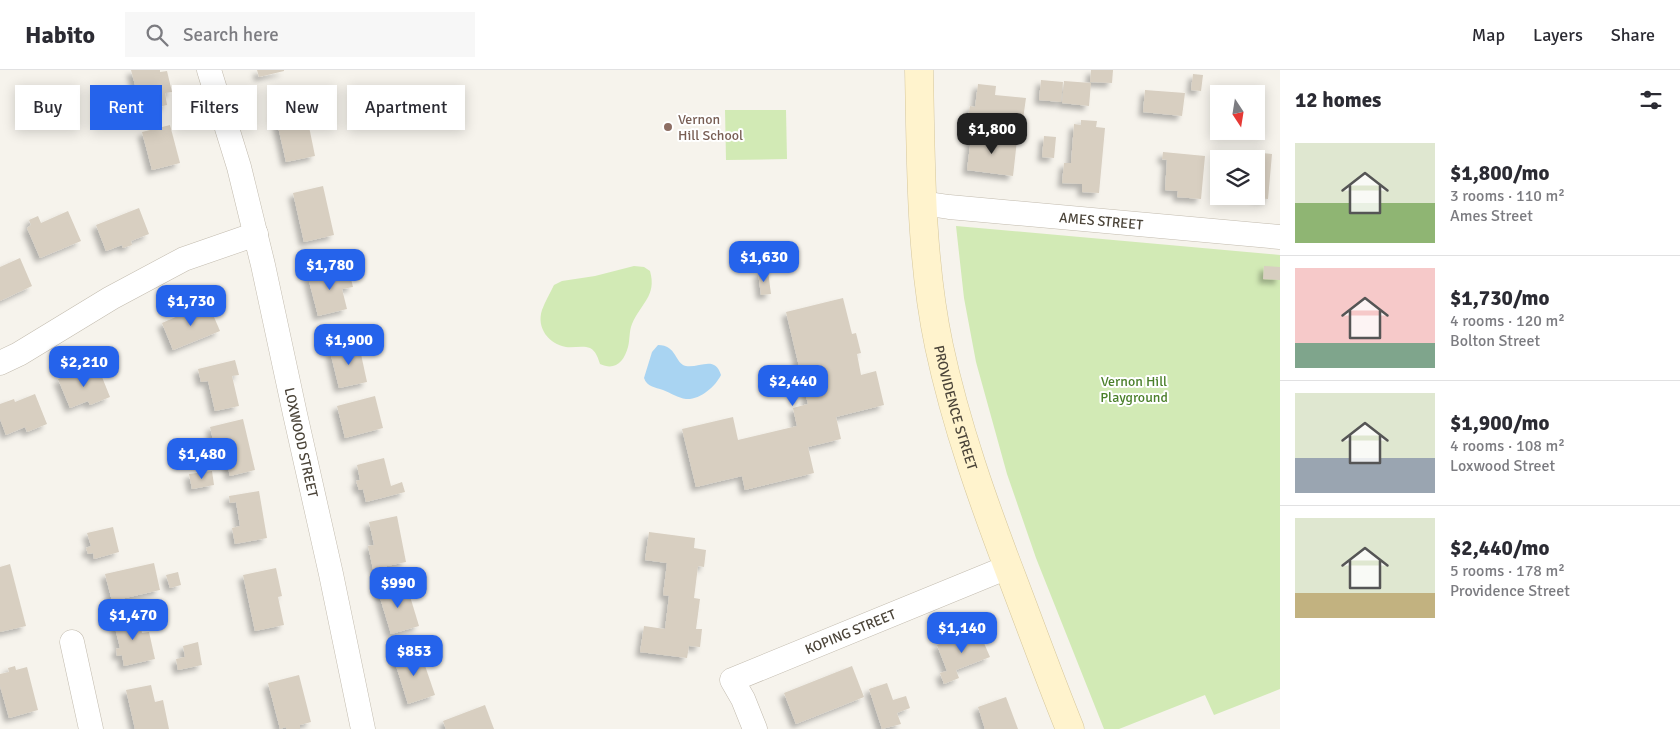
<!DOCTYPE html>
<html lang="en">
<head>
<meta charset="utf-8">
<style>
	:root { --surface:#fff; --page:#f7f7f7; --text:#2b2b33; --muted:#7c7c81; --line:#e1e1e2; --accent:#2563eb }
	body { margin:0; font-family:Signika,sans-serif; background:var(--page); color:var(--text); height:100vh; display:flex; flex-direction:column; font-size:19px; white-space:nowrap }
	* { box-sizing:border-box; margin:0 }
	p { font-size:16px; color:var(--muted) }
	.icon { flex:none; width:28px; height:28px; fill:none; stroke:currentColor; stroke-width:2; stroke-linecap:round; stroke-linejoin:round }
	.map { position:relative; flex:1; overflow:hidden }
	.drawer { display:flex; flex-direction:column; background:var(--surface); width:400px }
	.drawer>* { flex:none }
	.guide { position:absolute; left:15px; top:15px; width:475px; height:45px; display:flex; gap:10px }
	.needle { width:32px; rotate:168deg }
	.controls { position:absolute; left:1210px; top:15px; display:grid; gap:10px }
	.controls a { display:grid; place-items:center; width:55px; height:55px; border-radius:0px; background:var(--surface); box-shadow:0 2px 12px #0003; font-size:25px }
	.price { position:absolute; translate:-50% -42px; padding:0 11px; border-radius:10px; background:var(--accent); color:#fff; font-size:16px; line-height:32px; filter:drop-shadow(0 1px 2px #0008) }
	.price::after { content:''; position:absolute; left:50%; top:30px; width:15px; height:11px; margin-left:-8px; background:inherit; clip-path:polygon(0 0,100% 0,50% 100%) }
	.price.active { background:#222; color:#fff }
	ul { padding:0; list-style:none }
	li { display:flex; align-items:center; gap:15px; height:125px; padding:0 15px }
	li+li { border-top:1px solid var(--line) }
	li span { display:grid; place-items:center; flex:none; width:140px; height:100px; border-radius:0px; color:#555 }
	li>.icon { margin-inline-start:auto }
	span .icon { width:60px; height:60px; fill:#fffc; stroke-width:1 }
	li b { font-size:21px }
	h2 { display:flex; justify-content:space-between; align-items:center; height:60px; padding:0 15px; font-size:21px }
	.chip { padding:0 18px; border-radius:0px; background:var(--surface); box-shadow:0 2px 12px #0003; font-size:18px; line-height:45px }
	.chip.active { background:var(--accent); color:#fff }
	header { display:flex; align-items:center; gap:30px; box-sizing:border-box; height:70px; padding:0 25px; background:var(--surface); border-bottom:1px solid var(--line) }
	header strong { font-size:24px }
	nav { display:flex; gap:28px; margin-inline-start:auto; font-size:18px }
	.search { width:350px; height:45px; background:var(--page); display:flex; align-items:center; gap:12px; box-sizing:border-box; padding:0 18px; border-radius:0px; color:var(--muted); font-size:19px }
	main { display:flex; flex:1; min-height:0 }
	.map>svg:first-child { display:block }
</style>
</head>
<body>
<header>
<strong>Habito</strong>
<div class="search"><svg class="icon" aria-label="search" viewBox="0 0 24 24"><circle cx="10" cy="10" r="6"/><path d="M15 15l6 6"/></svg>Search here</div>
<nav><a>Map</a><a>Layers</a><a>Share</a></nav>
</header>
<main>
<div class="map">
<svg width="1280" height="659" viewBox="0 0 1280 659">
	<defs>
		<filter id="shadow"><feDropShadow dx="-4.5" dy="4.5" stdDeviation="2.5" flood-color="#0004"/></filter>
	</defs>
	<rect width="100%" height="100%" fill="#f6f3ec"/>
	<!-- green -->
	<g fill="#d2eab5">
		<path d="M725,40h61l1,49 -61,1z"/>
		<path d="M956,156l324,29v434l-66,26 -9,-20 -86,34h-15l-68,-171 -29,-84 -31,-112 -12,-64z"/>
		<path d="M634,196l10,1 6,4c7,25 -9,32 -18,53 -3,7 -2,16 -4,23 -4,15 -13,24 -28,17 -2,-6 -4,-13 -10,-16 -7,-3 -16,0 -24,-1 -17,-3 -30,-19 -24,-37 3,-8 8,-17 12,-25l8,-4 33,-5z"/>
	</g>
	<!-- water -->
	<path fill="#a9d4f2" d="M658,275c19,0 17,19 28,21 14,2 29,-11 35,9 -6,12 -21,25 -35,24 -8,-1 -15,-6 -23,-9 -8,-3 -16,-3 -19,-12l8,-26z"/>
	<!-- building -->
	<g fill="#d8cfc1" filter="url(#shadow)">
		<path d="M131,0h29v2l7,-1 5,21 -7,1 2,12 -25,6z"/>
		<path d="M257,0h27v1l-25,6z"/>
		<path d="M1091,0h22l-1,13 -22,-1z"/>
		<path d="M1193,4l10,1 -2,16 -10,-1z"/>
		<path d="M1041,10l22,2 -2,20 -22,-2z"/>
		<path d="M1064,11l27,2 -2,23 -27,-3z"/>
		<path d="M978,14l18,2 -1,9 31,3 -4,28 -49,-5 1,-4h-6l2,-11 5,1z"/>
		<path d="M1145,20l40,3 -3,23 -39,-4z"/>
		<path d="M305,37l10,49 -29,6 -11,-49z"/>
		<path d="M1081,50l16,1 -1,6 9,1 -6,65 -17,-1v-8l-20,-1 2,-20h7l3,-39 7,1z"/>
		<path d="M170,55l10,38 -28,7 -10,-38z"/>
		<path d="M979,65l38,5 -4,36 -46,-6 4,-32 8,1z"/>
		<path d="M1044,66l12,1 -2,21 -12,-1z"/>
		<path d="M1163,82l42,4 -4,43 -24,-2 1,-6 -13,-1 2,-30 -5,-1z"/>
		<path d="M1252,82l20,2 -4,45 -12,-1v-39h-5z"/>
		<path d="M323,116l11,49 -30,7 -11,-49z"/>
		<path d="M139,138l10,26 -18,7 1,4 -9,3 -1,-3 -16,6 -10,-26z"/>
		<path d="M68,141l13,30 -41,17 -13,-30 4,-3 -2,-5 9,-4 3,7z"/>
		<path d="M20,188l12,28 -32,15v-34z"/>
		<path d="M1264,196l16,1v13l-17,-1z"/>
		<path d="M348,197l5,20 -11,2 5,20 -29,7 -10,-39z"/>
		<path d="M768,201l3,23 -10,1 -3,-23z"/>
		<path d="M843,228l9,36 4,-1 5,20 -4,1 4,21 15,-4 8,34 -48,12 5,22 -33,8 6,26 -69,17 -3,-14 -46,11 -14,-58 51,-12 5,23 59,-14 -4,-18 15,-4 -22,-92z"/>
		<path d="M208,233l12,28 -47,19 -11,-27z"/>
		<path d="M359,275l8,37 -28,6 -9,-37z"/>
		<path d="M235,290l4,15 -7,1 7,30 -24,5 -7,-30 -7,1 -3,-13z"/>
		<path d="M98,297l12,30 -20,8 -2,-4 -18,7 -12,-29 19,-7 1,3z"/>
		<path d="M35,324l12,30 -20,8 -2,-5 -19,8 -6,-16v-15l14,-5 1,3z"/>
		<path d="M375,326l8,32 -38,10 -8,-32z"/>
		<path d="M243,349l12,51 -25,6 -8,-33 -8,1 -4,-17z"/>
		<path d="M384,388l7,28 11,-4 3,10 -39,10 -3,-13 -4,1 -3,-9 4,-1 -3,-15z"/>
		<path d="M212,401l2,14 -22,4 -3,-15z"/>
		<path d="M259,421l8,47 -32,6 -3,-16 8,-2 -4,-24 -6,1 -1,-7z"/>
		<path d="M397,446l9,46 -33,7 -5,-23 6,-1 -5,-23z"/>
		<path d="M113,457l6,25 -25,7 -1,-6 -5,1 -2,-6 5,-2 -4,-13z"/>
		<path d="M649,462l46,6 -1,10 12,2 -2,17 -6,-1 -4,32 6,1 -4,30h6l-2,18 -11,-1 -2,12 -47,-6 4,-26 21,3 4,-33 -6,-1 4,-32 -22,-3z"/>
		<path d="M154,493l6,27 -48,11 -7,-27z"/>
		<path d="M10,494l16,62 -26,6v-65z"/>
		<path d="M276,498l6,28 -4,1 6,28 -29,6 -12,-56z"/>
		<path d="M178,502l3,13 -11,3 -4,-13z"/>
		<path d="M406,513l13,43 -28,8 -13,-43z"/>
		<path d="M138,543l4,20 7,-1 6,27 -31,7 -2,-11 -5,1 -1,-7 4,-1 -7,-29z"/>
		<path d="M978,559l12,28 -34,13 3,8 -15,6 -4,-11 7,-2 -10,-26z"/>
		<path d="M198,572l4,23 -24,5 -2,-11 9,-2 -2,-11z"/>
		<path d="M420,581l15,44 -27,9 -14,-45z"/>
		<path d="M15,596l1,4 11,-3 11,43 -29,8 -9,-32v-12l9,-2 -1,-4z"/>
		<path d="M852,596l12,31 -68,27 -12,-31z"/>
		<path d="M299,605l12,47 -11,3v4h-14v-2l-6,2 -12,-46z"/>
		<path d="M887,613l6,17 13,-4 4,12 -13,5 4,11 -19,5 -13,-40z"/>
		<path d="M151,615l4,17 8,-2 6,29h-34l-9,-39z"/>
		<path d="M1006,627l12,32h-33l-7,-22z"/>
		<path d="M485,635l9,24h-48l-3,-8z"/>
	</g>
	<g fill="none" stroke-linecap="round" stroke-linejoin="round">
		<!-- minor casing -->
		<g stroke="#c2bbae" stroke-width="25">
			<g id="minor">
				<path id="s1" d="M209,0l30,97 24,98 32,149 36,160 32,155"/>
				<path id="s2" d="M922,133l27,4 331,30"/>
				<path d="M0,293l19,-9 92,-56 73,-39 72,-25"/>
				<path d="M72,572l19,87"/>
				<path id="s3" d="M755,659l-12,-30 -11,-19 276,-113"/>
			</g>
		</g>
		<!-- secondary casing -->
		<g stroke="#d6c79b" stroke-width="29">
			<g id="secondary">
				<path id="s4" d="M919,0c2,91 1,186 20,276 17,80 45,158 74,234 19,50 37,100 57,149"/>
			</g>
		</g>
		<!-- minor -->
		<use href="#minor" stroke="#fff" stroke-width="24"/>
		<!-- secondary -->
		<use href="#secondary" stroke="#fff3cd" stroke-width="28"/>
	</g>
	<!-- markers -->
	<circle fill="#8d6e63" stroke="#fff" stroke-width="2" cx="668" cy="57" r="5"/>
	<g text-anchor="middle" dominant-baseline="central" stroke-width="4" stroke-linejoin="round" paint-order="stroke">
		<!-- education labels -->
		<g font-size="14" fill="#785e54" stroke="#fff" text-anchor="start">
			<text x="678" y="49">Vernon<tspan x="678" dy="16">Hill School</tspan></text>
		</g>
		<!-- street labels -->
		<g font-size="14" fill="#4b4439" stroke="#fff">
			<text stroke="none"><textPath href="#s2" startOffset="180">AMES STREET</textPath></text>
			<text stroke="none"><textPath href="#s4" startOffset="341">PROVIDENCE STREET</textPath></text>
			<text stroke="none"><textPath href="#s1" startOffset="384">LOXWOOD STREET</textPath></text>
			<text stroke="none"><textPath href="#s3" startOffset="182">KOPING STREET</textPath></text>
		</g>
		<!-- park labels -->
		<g font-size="14" fill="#4a7f2a" stroke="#fff">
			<text x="1134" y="311">Vernon Hill<tspan x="1134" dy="16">Playground</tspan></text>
		</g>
	</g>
</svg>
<div class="controls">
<a><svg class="needle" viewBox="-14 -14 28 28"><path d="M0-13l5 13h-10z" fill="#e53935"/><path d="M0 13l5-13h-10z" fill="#7c7c81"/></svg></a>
<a><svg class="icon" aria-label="layers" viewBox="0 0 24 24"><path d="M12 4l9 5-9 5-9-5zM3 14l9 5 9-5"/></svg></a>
</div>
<b class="price active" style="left:992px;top:85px">$1,800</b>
<b class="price" style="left:764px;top:213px">$1,630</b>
<b class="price" style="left:330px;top:221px">$1,780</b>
<b class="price" style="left:191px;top:257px">$1,730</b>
<b class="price" style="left:349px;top:296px">$1,900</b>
<b class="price" style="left:84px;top:318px">$2,210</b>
<b class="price" style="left:793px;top:337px">$2,440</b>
<b class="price" style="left:202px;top:410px">$1,480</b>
<b class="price" style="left:398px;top:539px">$990</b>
<b class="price" style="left:133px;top:571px">$1,470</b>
<b class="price" style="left:962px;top:584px">$1,140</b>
<b class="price" style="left:414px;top:607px">$853</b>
<div class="guide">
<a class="chip">Buy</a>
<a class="chip active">Rent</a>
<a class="chip">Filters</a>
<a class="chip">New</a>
<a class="chip">Apartment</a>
</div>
</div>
<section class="drawer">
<h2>12 homes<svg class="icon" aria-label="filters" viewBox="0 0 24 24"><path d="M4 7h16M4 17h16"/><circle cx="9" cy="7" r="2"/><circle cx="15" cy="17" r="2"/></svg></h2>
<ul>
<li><span style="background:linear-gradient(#dfe7d0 60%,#8fb573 0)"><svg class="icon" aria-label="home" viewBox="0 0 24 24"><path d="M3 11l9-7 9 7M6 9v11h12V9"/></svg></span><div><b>$1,800/mo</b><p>3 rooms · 110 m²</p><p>Ames Street</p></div></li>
<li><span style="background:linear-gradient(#f6c9c9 75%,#7fa58c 0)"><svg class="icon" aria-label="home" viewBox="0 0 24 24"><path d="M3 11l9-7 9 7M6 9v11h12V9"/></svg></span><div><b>$1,730/mo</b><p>4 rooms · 120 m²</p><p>Bolton Street</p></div></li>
<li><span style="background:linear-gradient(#dfe7d0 65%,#9aa5b1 0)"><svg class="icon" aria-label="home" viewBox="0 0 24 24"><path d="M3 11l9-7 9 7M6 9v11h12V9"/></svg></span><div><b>$1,900/mo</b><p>4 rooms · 108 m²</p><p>Loxwood Street</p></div></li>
<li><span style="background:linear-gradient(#dfe7d0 75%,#c2b280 0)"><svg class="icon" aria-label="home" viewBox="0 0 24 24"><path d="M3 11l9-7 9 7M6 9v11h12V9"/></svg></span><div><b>$2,440/mo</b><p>5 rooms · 178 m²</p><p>Providence Street</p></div></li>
</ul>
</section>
</main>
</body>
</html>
